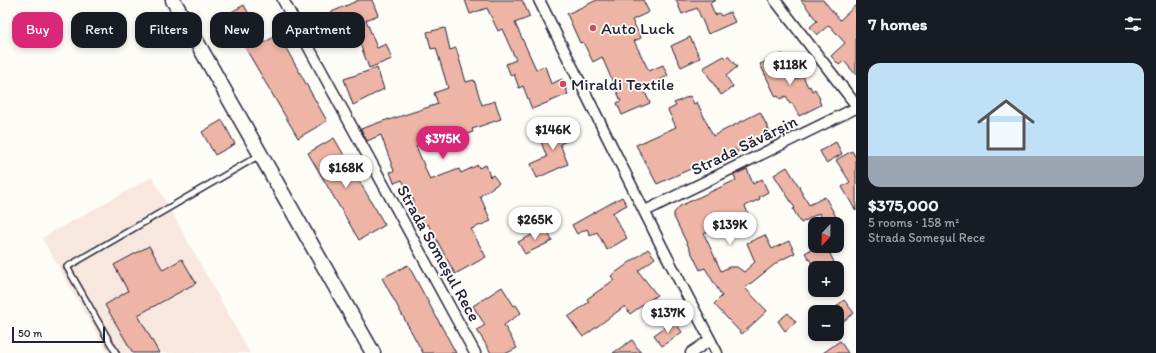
<!DOCTYPE html>
<html lang="en">
<head>
<meta charset="utf-8">
<style>
	:root { --surface:#171b24; --page:#20242c; --text:#f1f3f6; --muted:#9ea1a6; --accent:#db2777 }
	body { margin:0; font-family:Itim,sans-serif; background:var(--page); color:var(--text); height:100vh; display:flex; flex-direction:column; font-size:15px; white-space:nowrap }
	* { box-sizing:border-box; margin:0 }
	p { font-size:13px; color:var(--muted) }
	.icon { flex:none; width:22px; height:22px; fill:none; stroke:currentColor; stroke-width:2; stroke-linecap:round; stroke-linejoin:round }
	.map { position:relative; flex:1; overflow:hidden }
	.details { display:flex; flex-direction:column; background:var(--surface); width:300px }
	.details>* { flex:none }
	.top-card { position:absolute; left:12px; top:12px; width:380px; height:36px; display:flex; gap:8px }
	.needle { width:26px; rotate:202deg }
	.controls { position:absolute; left:808px; top:217px; display:grid; gap:8px }
	.controls a { display:grid; place-items:center; width:36px; height:36px; border-radius:8px; background:var(--surface); box-shadow:0 2px 6px #0003; font-size:20px }
	.scale { position:absolute; left:12px; bottom:10px; width:93px; box-sizing:border-box; padding-left:4px; border:2px solid #22223b; border-top:0; font-size:11px; line-height:14px; white-space:nowrap; color:#22223b; -webkit-text-stroke:3px #fdfcf7; paint-order:stroke }
	.price { position:absolute; translate:-50% -34px; padding:0 9px; border-radius:14px; background:#fff; color:#222; font-size:13px; line-height:26px; filter:drop-shadow(0 1px 2px #0008) }
	.price::after { content:''; position:absolute; left:50%; top:24px; width:12px; height:9px; margin-left:-6px; background:inherit; clip-path:polygon(0 0,100% 0,50% 100%) }
	.price.current { background:var(--accent); color:#fff }
	ul { padding:0; list-style:none }
	li { display:grid; align-content:center; gap:8px; height:212px; padding:0 12px }
	li span { display:grid; place-items:center; height:124px; border-radius:12px; color:#555 }
	li>.icon { margin-inline-start:auto }
	span .icon { width:72px; height:72px; fill:#fffc; stroke-width:1 }
	li b { font-size:17px }
	h2 { display:flex; justify-content:space-between; align-items:center; height:48px; padding:0 12px; font-size:17px }
	.chip { padding:0 14px; border-radius:12px; background:var(--surface); box-shadow:0 2px 6px #0003; font-size:14px; line-height:36px }
	.chip.current { background:var(--accent); color:#fff }
	main { display:flex; flex:1; min-height:0 }
	.map>svg:first-child { display:block }
</style>
</head>
<body>
<main>
<div class="map">
<svg width="856" height="353" viewBox="0 0 856 353">
	<rect width="100%" height="100%" fill="#fdfcf7"/>
	<filter id="ink" filterUnits="userSpaceOnUse"><feTurbulence type="fractalNoise" baseFrequency=".025" numOctaves="2"/><feDisplacementMap in="SourceGraphic" scale="8" xChannelSelector="R" yChannelSelector="G"/><feConvolveMatrix kernelMatrix="1 2 1 2 8 2 1 2 1" color-interpolation-filters="sRGB"/></filter>
	<g filter="url(#ink)">
		<!-- built -->
		<path fill="#f8e7df" d="M152,177l98,176h-142l-66,-115z"/>
		<!-- building -->
		<g fill="#eeb5a6" stroke="#22223b">
			<path d="M359,0h13l6,15 -12,5 11,28 9,-4 6,15 -23,9 -10,-27 -14,6 -5,-15 -22,9 -9,-19z"/>
			<path d="M465,0h57l8,17 -15,6 21,46 9,-3 6,18 11,-5 6,15 -36,15 -9,-23 -4,2 -5,-14 -3,2 -5,-12 10,-4 -14,-31 -4,2 -11,-23 -17,6z"/>
			<path d="M597,0h46l6,12 -17,8 9,18 -7,3 15,30 14,-6 5,11 -25,12 7,15 -28,12 -5,-12 4,-2 -19,-44 -9,5 -10,-20 -3,1 -13,-29z"/>
			<path d="M676,0h40l-6,3 5,12 4,-2 2,3 9,-4 5,10 -27,12 -11,-26 -15,6z"/>
			<path d="M801,0h22l17,20 16,-15v70l-12,-14 -5,4 -8,-9 14,-13 -16,-18 -12,10 -7,-8 7,-6z"/>
			<path d="M244,5l20,38 14,-9 49,87 -29,17 -72,-123z"/>
			<path d="M445,28l5,22 6,-2 10,34 8,-2 8,25 13,-4 6,18 -29,10 1,3 -25,9 -2,-6 -30,11 14,34 29,-11 2,4 17,-8 1,3 7,-3 4,12 3,-2 6,8 -19,13 11,25 -20,8 15,28 -31,17 -27,-50 -6,3 -11,-20 3,-6 -12,-21 -8,3 -4,-11 4,-1 -13,-36 -14,6 -6,-12 28,-10v1l49,-16 -4,-11 14,-5 -12,-40 -5,1 -4,-17z"/>
			<path d="M690,37l10,21 -19,9 -10,-21z"/>
			<path d="M783,54l12,26 8,-4 5,11 2,-1 2,5 3,-2 5,10 -1,1 2,5 -22,11 -7,-13 -2,1 -4,-8 -6,3 -2,-3 -2,1 -16,-33z"/>
			<path d="M724,56l2,2 2,-2 9,11 -11,9 7,11 -12,8 -18,-27z"/>
			<path d="M377,68l7,21 -31,16 -9,-26z"/>
			<path d="M690,96l4,8 3,-2 16,34 47,-24 11,22 -34,18 -2,-3 -78,35 -21,-39 40,-18 -8,-17 8,-4 -2,-3z"/>
			<path d="M222,120l13,24 -20,11 -13,-23z"/>
			<path d="M569,125l5,13 -14,6 8,20 -31,14 -6,-14 16,-7 -8,-20z"/>
			<path d="M334,138l51,87 -26,15 -51,-87z"/>
			<path d="M836,142l6,12 -16,9 -6,-12z"/>
			<path d="M852,151l4,7v53l-14,-24 8,-5 -14,-22z"/>
			<path d="M787,167l13,21h-1l10,17 16,-8 15,27h-15l-6,-11 -18,10 -8,-14 2,-1 -21,-33z"/>
			<path d="M747,169l6,15 9,-5 6,13 -9,5 1,2 -15,7 3,8 -44,20 17,37 8,-4h8l7,5 11,-10 -8,-19 18,-8 7,14 17,-8 6,12 -16,8 -34,27 22,23 -25,23 -28,-30 8,-8 -17,-28 -5,2 -26,-53v-4l6,-7 56,-26 -2,-5z"/>
			<path d="M622,197l5,8 -15,8 15,25 -20,12 -10,-18 -7,3 -3,-6 -10,5 -5,-9z"/>
			<path d="M546,228l6,13 -27,13 -7,-12z"/>
			<path d="M149,246l14,24 19,-11 14,24 -58,32 21,38h-26l-28,-48 23,-14 -14,-26z"/>
			<path d="M817,246h26l-13,8 4,8 -10,6h-9l-10,-15z"/>
			<path d="M648,249l7,9 -17,13 19,24 -27,19 -5,-8 -42,31 -15,-20 21,-15 -2,-3 27,-19 -3,-4z"/>
			<path d="M408,265l48,88h-33l-41,-75z"/>
			<path d="M502,287l12,19 2,-1 5,8 -17,12 13,23 -10,5h-16l-14,-23 8,-5 -12,-19z"/>
			<path d="M844,300l10,13 -17,13v-20z"/>
			<path d="M788,313l8,9 -11,9 -7,-10z"/>
			<path d="M674,321l8,11 -20,14 -8,-11z"/>
			<path d="M632,340l9,13h-28z"/>
			<path d="M840,341l8,12h-25z"/>
		</g>
		<g fill="none" stroke-linecap="round" stroke-linejoin="round">
			<!-- lane casing -->
			<g stroke="#22223b" stroke-width="8">
				<path id="lane" d="M116,353l-49,-86 193,-112"/>
			</g>
			<!-- street casing -->
			<g stroke="#22223b" stroke-width="13">
				<g id="street">
					<path d="M283,0l192,353"/>
					<path d="M539,0l125,251 53,102"/>
					<path d="M775,0l81,105"/>
					<path d="M645,211l211,-103"/>
					<path d="M691,353l19,-13"/>
				</g>
			</g>
			<!-- secondary casing -->
			<g stroke="#22223b" stroke-width="17">
				<path id="secondary" d="M173,0l200,353"/>
			</g>
			<!-- lane -->
			<use href="#lane" stroke="#fdfcf7" stroke-width="5"/>
			<!-- street -->
			<use href="#street" stroke="#fdfcf7" stroke-width="10"/>
			<!-- secondary -->
			<use href="#secondary" stroke="#fdfcf7" stroke-width="14"/>
		</g>
	</g>
	<!-- markers -->
	<g fill="#d1495b" stroke="#fdfcf7" stroke-width="1.5">
		<circle cx="593" cy="28" r="4"/>
		<circle cx="563" cy="84" r="4"/>
	</g>
	<g text-anchor="middle" dominant-baseline="central" stroke-width="3.5" stroke-linejoin="round" paint-order="stroke">
		<!-- poi labels -->
		<g font-size="17" fill="#22223b" stroke="#fdfcf7" text-anchor="start">
			<text x="601" y="28">Auto Luck</text>
			<text x="571" y="84">Miraldi Textile</text>
		</g>
		<!-- street labels -->
		<g font-size="17" fill="#22223b" stroke="#fdfcf7">
			<text transform="translate(744 145) rotate(-26)">Strada Săvârșin</text>
			<text transform="translate(439 253) rotate(61)">Strada Someșul Rece</text>
		</g>
	</g>
</svg>
<div class="controls">
<a><svg class="needle" viewBox="-14 -14 28 28"><path d="M0-13l5 13h-10z" fill="#e53935"/><path d="M0 13l5-13h-10z" fill="#9ea1a6"/></svg></a>
<a>+</a>
<a>−</a>
</div>
<div class="scale">50 m</div>
<b class="price" style="left:790px;top:86px">$118K</b>
<b class="price" style="left:553px;top:151px">$146K</b>
<b class="price current" style="left:443px;top:160px">$375K</b>
<b class="price" style="left:346px;top:189px">$168K</b>
<b class="price" style="left:535px;top:241px">$265K</b>
<b class="price" style="left:730px;top:246px">$139K</b>
<b class="price" style="left:668px;top:334px">$137K</b>
<div class="top-card">
<a class="chip current">Buy</a>
<a class="chip">Rent</a>
<a class="chip">Filters</a>
<a class="chip">New</a>
<a class="chip">Apartment</a>
</div>
</div>
<section class="details">
<h2>7 homes<svg class="icon" aria-label="filters" viewBox="0 0 24 24"><path d="M4 7h16M4 17h16"/><circle cx="9" cy="7" r="2"/><circle cx="15" cy="17" r="2"/></svg></h2>
<ul>
<li><span style="background:linear-gradient(#bfe0f5 75%,#9aa5b1 0)"><svg class="icon" aria-label="home" viewBox="0 0 24 24"><path d="M3 11l9-7 9 7M6 9v11h12V9"/></svg></span><div><b>$375,000</b><p>5 rooms · 158 m²</p><p>Strada Someșul Rece</p></div></li>
</ul>
</section>
</main>
</body>
</html>
